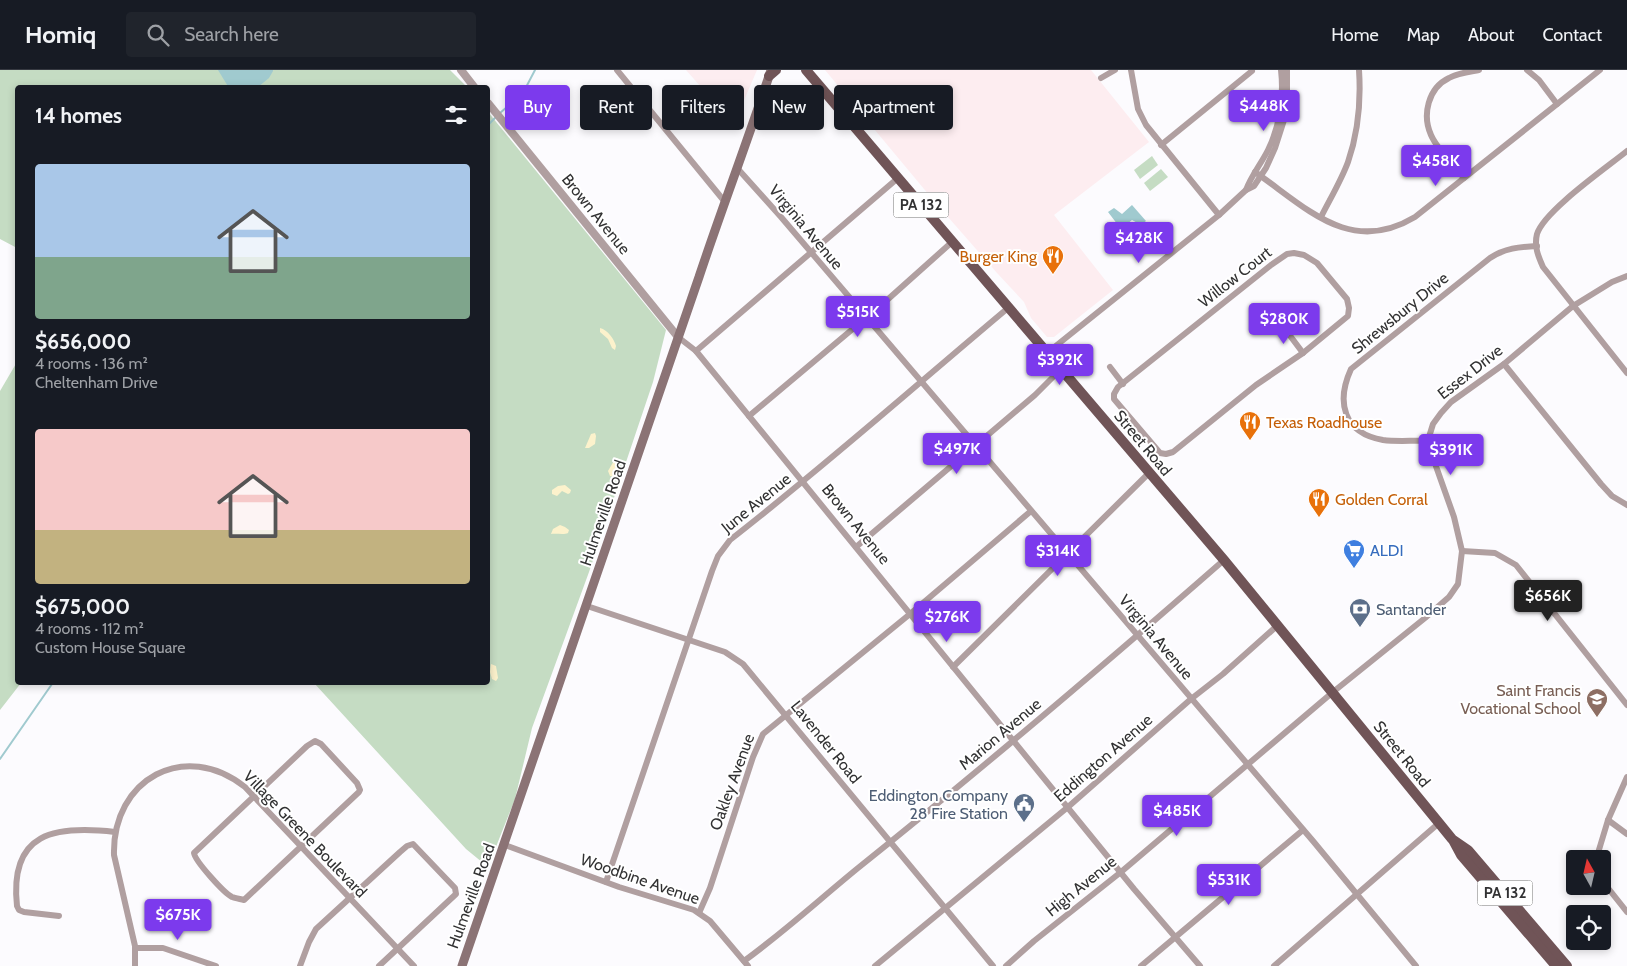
<!DOCTYPE html>
<html lang="en">
<head>
<meta charset="utf-8">
<style>
	:root { --surface:#171b24; --page:#20242c; --text:#f1f3f6; --muted:#9ea1a6; --line:#363941; --accent:#7c3aed }
	body { margin:0; font-family:Cabin,sans-serif; background:var(--page); color:var(--text); height:100vh; display:flex; flex-direction:column; font-size:19px; white-space:nowrap }
	* { box-sizing:border-box; margin:0 }
	p { font-size:16px; color:var(--muted) }
	.icon { flex:none; width:28px; height:28px; fill:none; stroke:currentColor; stroke-width:2; stroke-linecap:round; stroke-linejoin:round }
	.map { position:relative; flex:1; overflow:hidden }
	.drawer { position:absolute; left:15px; top:15px; width:475px; height:600px; display:flex; flex-direction:column; background:var(--surface); border-radius:5px; box-shadow:0 2px 8px #0003 }
	.drawer>* { flex:none }
	.banner { position:absolute; left:505px; top:15px; width:475px; height:45px; display:flex; gap:10px }
	.needle { width:32px; rotate:352deg }
	.fabs { position:absolute; left:1566px; top:780px; display:grid; gap:10px }
	.fabs a { display:grid; place-items:center; width:45px; height:45px; border-radius:5px; background:var(--surface); box-shadow:0 2px 8px #0003; font-size:25px }
	.price { position:absolute; translate:-50% -42px; padding:0 11px; border-radius:5px; background:var(--accent); color:#fff; font-size:16px; line-height:32px; filter:drop-shadow(0 1px 2px #0008) }
	.price::after { content:''; position:absolute; left:50%; top:30px; width:15px; height:11px; margin-left:-8px; background:inherit; clip-path:polygon(0 0,100% 0,50% 100%) }
	.price.on { background:#222; color:#fff }
	ul { padding:0; list-style:none }
	li { display:grid; align-content:center; gap:10px; height:265px; padding:0 20px }
	li span { display:grid; place-items:center; height:155px; border-radius:5px; color:#555 }
	li>.icon { margin-inline-start:auto }
	span .icon { width:90px; height:90px; fill:#fffc; stroke-width:1 }
	li b { font-size:21px }
	h2 { display:flex; justify-content:space-between; align-items:center; height:60px; padding:0 20px; font-size:21px }
	.tag { padding:0 18px; border-radius:5px; background:var(--surface); box-shadow:0 2px 8px #0003; font-size:18px; line-height:45px }
	.tag.on { background:var(--accent); color:#fff }
	header { display:flex; align-items:center; gap:30px; box-sizing:border-box; height:70px; padding:0 25px; background:var(--surface); border-bottom:1px solid var(--line) }
	header strong { font-size:24px }
	nav { display:flex; gap:28px; margin-inline-start:auto; font-size:18px }
	.search { width:350px; height:45px; background:var(--page); display:flex; align-items:center; gap:12px; box-sizing:border-box; padding:0 18px; border-radius:5px; color:var(--muted); font-size:19px }
	.map>svg:first-child { display:block }
</style>
</head>
<body>
<header>
<strong>Homiq</strong>
<div class="search"><svg class="icon" aria-label="search" viewBox="0 0 24 24"><circle cx="10" cy="10" r="6"/><path d="M15 15l6 6"/></svg>Search here</div>
<nav><a>Home</a><a>Map</a><a>About</a><a>Contact</a></nav>
</header>
<div class="map">
<svg width="1627" height="896" viewBox="0 0 1627 896">
	<rect width="100%" height="100%" fill="#fcfbfe"/>
	<!-- commercial -->
	<g fill="#fdedf0">
		<path d="M686,0h71l-15,35 -21,-17 -12,8z"/>
		<path d="M825,0h266l58,72 -95,73 59,75 -59,47h-7l-16,-19 -7,-16 -27,-29 -63,-72z"/>
	</g>
	<!-- green -->
	<g fill="#c5dcc3">
		<path d="M0,0h450l17,17 -449,1 -1,160 -17,-9z"/>
		<path d="M488,42l178,218 -13,52 -64,190 -57,156 -17,71 -27,68 -22,-18 -152,-166 174,-1z"/>
		<path d="M1152,86l6,9 -18,14 -6,-9z"/>
		<path d="M1161,99l7,8 -18,14 -6,-8z"/>
		<path d="M17,292l1,320 3,1 -21,27v-319z"/>
	</g>
	<!-- sand -->
	<g fill="#fcf2cc">
		<path d="M600,258c8,2 14,11 16,18l-1,4 -3,-2 -4,-9 -8,-7z"/>
		<path d="M595,363l1,3 -1,8 -6,4h-4l6,-14z"/>
		<path d="M617,388l2,2 -5,16h-4l-2,-5 7,-12z"/>
		<path d="M565,415l6,5 -1,3 -2,1 -6,-3 -5,5 -5,-2v-4l6,-4z"/>
		<path d="M560,455l5,2 4,3 -1,3c-4,2 -12,0 -17,1l2,-5z"/>
		<path d="M491,594l5,2 2,12 -2,3 -4,-2 -2,-7z"/>
	</g>
	<!-- water -->
	<g fill="#a0cacf">
		<path d="M218,0h55v1l-4,7 -11,9 -29,1z"/>
		<path d="M1132,135l14,16 -5,4 -9,-5 -11,9 -13,-17 6,-4 8,6z"/>
	</g>
	<g fill="none" stroke-linecap="round" stroke-linejoin="round">
		<!-- stream -->
		<g stroke="#a0cacf" stroke-width="2">
			<path d="M500,43l23,-20 12,-23"/>
			<path d="M488,55l9,-9"/>
			<path d="M0,689l52,-75 7,-2"/>
		</g>
		<!-- minor -->
		<g stroke="#b09fa0" stroke-width="6">
			<path d="M617,0l108,132"/>
			<path d="M1131,0l7,39 8,16 73,90"/>
			<path d="M1527,0l12,10 18,24"/>
			<path d="M1101,8l14,-8"/>
			<path d="M1161,75l91,-74"/>
			<path d="M1627,81c-21,17 -83,60 -90,83 -3,12 1,22 6,33l84,106"/>
			<path d="M738,99l43,48 532,624 103,125"/>
			<path d="M1255,102c52,36 95,84 160,45l185,-147"/>
			<path d="M1464,108c-10,-12 -27,-29 -33,-43 -9,-20 -3,-47 18,-57 9,-5 19,-6 30,-8"/>
			<path d="M1246,120c5,-14 15,-26 22,-40 12,-24 16,-54 13,-80"/>
			<path d="M1321,147c9,-18 20,-36 27,-55 10,-29 13,-62 11,-92"/>
			<path d="M1294,183l10,2 13,8 30,36 2,9 -1,8 -45,37 -47,32 -83,67 -7,2 -6,-1 -46,-54v-5l4,-7 153,-122 16,-11z"/>
			<path d="M1282,255l21,28"/>
			<path d="M678,267l18,14 438,538 66,77"/>
			<path d="M696,281l202,-173"/>
			<path d="M1047,283l172,-138 27,-25 8,-4 12,-18 9,-20 9,-28 3,-16v-34"/>
			<path d="M1504,294l97,120 11,12 15,9"/>
			<path d="M1110,297l13,17"/>
			<path d="M749,346l137,-115 66,-59"/>
			<path d="M1430,371c-15,-1 -32,1 -47,-1 -40,-7 -47,-38 -32,-71l139,-111c15,-10 29,-11 47,-12"/>
			<path d="M856,477l179,-152 26,-26"/>
			<path d="M1462,481l33,2 21,12 111,140"/>
			<path d="M587,536l138,46 18,12 250,302"/>
			<path d="M953,597l196,-194"/>
			<path d="M315,671l6,3 36,39 3,7 -1,2 -115,108c-4,-1 -9,-2 -12,-3 -8,-4 -37,-36 -38,-44l113,-107z"/>
			<path d="M1608,750l19,14"/>
			<path d="M505,775l114,42 75,23 16,11 38,45"/>
			<path d="M1599,789l-1,-6 10,-33 19,-43"/>
			<path d="M1602,805l2,8 23,29"/>
			<path d="M606,812l106,-311 6,-15 12,-16c95,-74 185,-154 278,-232"/>
			<path d="M699,843l11,-25 43,-131 10,-23 147,-120 121,-103"/>
			<path d="M59,846l-35,-4 -5,-2 -2,-4c-8,-74 38,-81 98,-74"/>
			<path d="M135,878h28l53,18"/>
			<path d="M744,891c40,-29 76,-62 114,-93 125,-100 246,-203 366,-308"/>
			<path d="M135,896v-20l-21,-91c-2,-76 71,-116 131,-68l169,179"/>
			<path d="M300,896l9,-24 7,-13 84,-77 7,-6 6,-2 42,44 1,6 -77,72"/>
			<path d="M875,896l193,-159 123,-108 32,-25 55,-49"/>
			<path d="M1006,896l28,-25 87,-69 212,-180 92,-74 24,-21 9,-13 4,-33 -8,-34 -22,-62 -3,-18 4,-13 8,-11 10,-11 53,-38 69,-58 39,-24 15,-6"/>
			<path d="M1141,896l162,-136"/>
			<path d="M1274,896l165,-143"/>
		</g>
		<!-- tertiary -->
		<g stroke="#b09fa0" stroke-width="8">
			<path d="M461,0l14,18"/>
			<path d="M488,33l190,234"/>
		</g>
		<!-- secondary -->
		<path stroke="#8b7375" stroke-width="9" d="M462,896c81,-229 159,-459 237,-689 23,-69 49,-137 72,-207"/>
		<!-- primary -->
		<g stroke="#705457" stroke-width="10">
			<path d="M806,0l418,490 215,263 13,16 16,11 99,116"/>
			<path d="M769,6l7,-6"/>
			<path d="M1454,772l7,13 95,111"/>
		</g>
	</g>
	<!-- icons -->
	<defs>
		<g id="restaurant-pin" transform="scale(1.125)"><path d="M0 17L-7.5 6A9.5 9.5 0 1 1 7.5 6Z" fill="#e8710a" stroke="#fff"/><path d="M-5-6h1v4h1v-4h1v4h1v-4h1v5L-1.5 .5V6h-2V.5L-5-1ZM5-6V6H3V1.5H1.5Q1.5-4 5-6Z" fill="#fff"/></g>
		<g id="supermarket-pin" transform="scale(1.125)"><path d="M0 17L-7.5 6A9.5 9.5 0 1 1 7.5 6Z" fill="#3f7fe0" stroke="#fff"/><path d="M-6-5.5h2.5l.6 2H6L4.5 2H-2.5L-4.4-4H-6ZM-1.5 3.2a1.3 1.3 0 1 0 .1 0ZM3 3.2a1.3 1.3 0 1 0 .1 0Z" fill="#fff"/></g>
		<g id="bank-pin" transform="scale(1.125)"><path d="M0 17L-7.5 6A9.5 9.5 0 1 1 7.5 6Z" fill="#5c6f8a" stroke="#fff"/><path d="M-6-4H6V4H-6ZM0-2.3a2.3 2.3 0 1 0 0 4.6a2.3 2.3 0 1 0 0-4.6Z" fill="#fff"/></g>
		<g id="school-pin" transform="scale(1.125)"><path d="M0 17L-7.5 6A9.5 9.5 0 1 1 7.5 6Z" fill="#8d6e63" stroke="#fff"/><path d="M0-5L7-2L0 1L-7-2ZM-4 1L0 2.5L4 1V4Q0 6-4 4Z" fill="#fff"/></g>
		<g id="civic-pin" transform="scale(1.125)"><path d="M0 17L-7.5 6A9.5 9.5 0 1 1 7.5 6Z" fill="#5c6f8a" stroke="#fff"/><path d="M-.6-6.5H3V-4.5H.6V-3L4-1V1h2V6H-6V1h2V-1L-.6-3ZM-1.2 2.5V6h2.4V2.5Z" fill="#fff"/></g>
	</defs>
	<g fill-rule="evenodd">
		<use href="#restaurant-pin" x="1053" y="186"/>
		<use href="#restaurant-pin" x="1250" y="352"/>
		<use href="#restaurant-pin" x="1319" y="429"/>
		<use href="#supermarket-pin" x="1354" y="480"/>
		<use href="#bank-pin" x="1360" y="539"/>
		<use href="#school-pin" x="1597" y="629"/>
		<use href="#civic-pin" x="1024" y="734"/>
	</g>
	<g text-anchor="middle" dominant-baseline="central" stroke-width="4" stroke-linejoin="round" paint-order="stroke">
		<!-- shield labels -->
		<g fill="#fff" stroke="#707070" stroke-width="1">
			<rect x="893.5" y="122.5" width="55" height="25" rx="4"/>
			<rect x="1477.5" y="810.5" width="55" height="25" rx="4"/>
		</g>
		<g font-size="15" font-weight="bold" fill="#323233">
			<text x="921" y="135">PA 132</text>
			<text x="1505" y="823">PA 132</text>
		</g>
		<!-- street labels -->
		<g font-size="16" fill="#323233" stroke="#fff">
			<text transform="translate(596 144) rotate(51)">Brown Avenue</text>
			<text transform="translate(806 157) rotate(50)">Virginia Avenue</text>
			<text transform="translate(1235 207) rotate(-38)">Willow Court</text>
			<text transform="translate(1400 243) rotate(-39)">Shrewsbury Drive</text>
			<text transform="translate(1470 302) rotate(-38)">Essex Drive</text>
			<text transform="translate(1143 373) rotate(50)">Street Road</text>
			<text transform="translate(756 433) rotate(-39)">June Avenue</text>
			<text transform="translate(603 443) rotate(-71)">Hulmeville Road</text>
			<text transform="translate(856 454) rotate(51)">Brown Avenue</text>
			<text transform="translate(1156 567) rotate(50)">Virginia Avenue</text>
			<text transform="translate(1000 664) rotate(-40)">Marion Avenue</text>
			<text transform="translate(826 672) rotate(51)">Lavender Road</text>
			<text transform="translate(1402 684) rotate(51)">Street Road</text>
			<text transform="translate(1103 688) rotate(-41)">Eddington Avenue</text>
			<text transform="translate(732 712) rotate(-70)">Oakley Avenue</text>
			<text transform="translate(305 764) rotate(46)">Village Greene Boulevard</text>
			<text transform="translate(640 809) rotate(19)">Woodbine Avenue</text>
			<text transform="translate(1081 816) rotate(-39)">High Avenue</text>
			<text transform="translate(471 826) rotate(-70)">Hulmeville Road</text>
		</g>
		<!-- food labels -->
		<g font-size="16" fill="#c56008" stroke="#fff" text-anchor="start">
			<text x="1037" y="186" text-anchor="end">Burger King</text>
			<text x="1266" y="352">Texas Roadhouse</text>
			<text x="1335" y="429">Golden Corral</text>
		</g>
		<!-- shop labels -->
		<g font-size="16" fill="#366cbe" stroke="#fff" text-anchor="start">
			<text x="1370" y="480">ALDI</text>
		</g>
		<!-- service labels -->
		<g font-size="16" fill="#4e5e75" stroke="#fff" text-anchor="start">
			<text x="1376" y="539">Santander</text>
			<text x="1008" y="725" text-anchor="end">Eddington Company<tspan x="1008" dy="18">28 Fire Station</tspan></text>
		</g>
		<!-- education labels -->
		<g font-size="16" fill="#785e54" stroke="#fff" text-anchor="end">
			<text x="1581" y="620">Saint Francis<tspan x="1581" dy="18">Vocational School</tspan></text>
		</g>
	</g>
</svg>
<div class="fabs">
<a><svg class="needle" viewBox="-14 -14 28 28"><path d="M0-13l5 13h-10z" fill="#e53935"/><path d="M0 13l5-13h-10z" fill="#9ea1a6"/></svg></a>
<a><svg class="icon" aria-label="locate" viewBox="0 0 24 24"><circle cx="12" cy="12" r="6"/><path d="M12 2v4M12 18v4M2 12h4M18 12h4"/></svg></a>
</div>
<b class="price" style="left:1264px;top:62px">$448K</b>
<b class="price" style="left:1436px;top:117px">$458K</b>
<b class="price" style="left:1139px;top:194px">$428K</b>
<b class="price" style="left:858px;top:268px">$515K</b>
<b class="price" style="left:1284px;top:275px">$280K</b>
<b class="price" style="left:1060px;top:316px">$392K</b>
<b class="price" style="left:957px;top:405px">$497K</b>
<b class="price" style="left:1451px;top:406px">$391K</b>
<b class="price" style="left:1058px;top:507px">$314K</b>
<b class="price on" style="left:1548px;top:552px">$656K</b>
<b class="price" style="left:947px;top:573px">$276K</b>
<b class="price" style="left:1177px;top:767px">$485K</b>
<b class="price" style="left:1229px;top:836px">$531K</b>
<b class="price" style="left:178px;top:871px">$675K</b>
<div class="banner">
<a class="tag on">Buy</a>
<a class="tag">Rent</a>
<a class="tag">Filters</a>
<a class="tag">New</a>
<a class="tag">Apartment</a>
</div>
<section class="drawer">
<h2>14 homes<svg class="icon" aria-label="filters" viewBox="0 0 24 24"><path d="M4 7h16M4 17h16"/><circle cx="9" cy="7" r="2"/><circle cx="15" cy="17" r="2"/></svg></h2>
<ul>
<li><span style="background:linear-gradient(#a9c7e8 60%,#7fa58c 0)"><svg class="icon" aria-label="home" viewBox="0 0 24 24"><path d="M3 11l9-7 9 7M6 9v11h12V9"/></svg></span><div><b>$656,000</b><p>4 rooms · 136 m²</p><p>Cheltenham Drive</p></div></li>
<li><span style="background:linear-gradient(#f6c9c9 65%,#c2b280 0)"><svg class="icon" aria-label="home" viewBox="0 0 24 24"><path d="M3 11l9-7 9 7M6 9v11h12V9"/></svg></span><div><b>$675,000</b><p>4 rooms · 112 m²</p><p>Custom House Square</p></div></li>
</ul>
</section>
</div>
</body>
</html>
